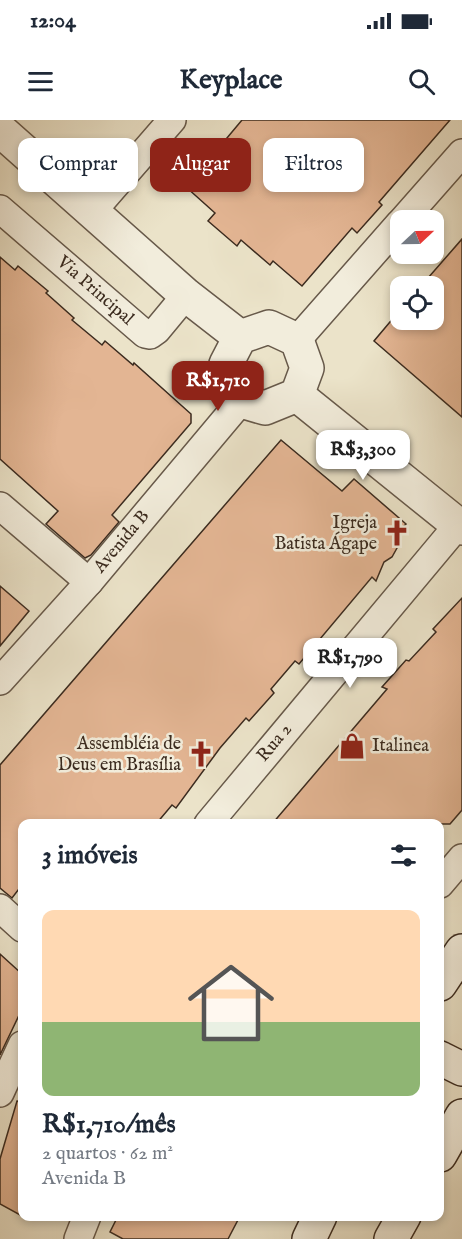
<!DOCTYPE html>
<html lang="pt">
<head>
<meta charset="utf-8">
<style>
	:root { --surface:#fff; --page:#f6f6f7; --text:#1f2937; --muted:#747a83; --line:#e0e1e3; --accent:#8f2418 }
	body { margin:0; font-family:"IM FELL English",serif; background:var(--page); color:var(--text); height:100vh; display:flex; flex-direction:column; font-size:22px; white-space:nowrap }
	* { box-sizing:border-box; margin:0 }
	p { font-size:20px; color:var(--muted) }
	.icon { flex:none; width:33px; height:33px; fill:none; stroke:currentColor; stroke-width:2; stroke-linecap:round; stroke-linejoin:round }
	.map { position:relative; flex:1; overflow:hidden }
	.panel { position:absolute; left:18px; top:699px; width:426px; height:402px; display:flex; flex-direction:column; background:var(--surface); border-radius:12px; box-shadow:0 3px 9px #0003 }
	.panel>* { flex:none }
	.top-card { position:absolute; left:18px; top:18px; width:426px; height:54px; display:flex; gap:12px }
	.needle { width:39px; rotate:68deg }
	.controls { position:absolute; left:390px; top:90px; display:grid; gap:12px }
	.controls a { display:grid; place-items:center; width:54px; height:54px; border-radius:12px; background:var(--surface); box-shadow:0 3px 9px #0003; font-size:30px }
	.price { position:absolute; translate:-50% -51px; padding:0 14px; border-radius:12px; background:#fff; color:#222; font-size:20px; line-height:39px; filter:drop-shadow(0 2px 3px #0008) }
	.price::after { content:''; position:absolute; left:50%; top:36px; width:18px; height:14px; margin-left:-9px; background:inherit; clip-path:polygon(0 0,100% 0,50% 100%) }
	.price.on { background:var(--accent); color:#fff }
	ul { padding:0; list-style:none }
	li { display:grid; align-content:center; gap:12px; height:318px; padding:0 24px }
	li+li { border-top:2px solid var(--line) }
	li span { display:grid; place-items:center; height:186px; border-radius:12px; color:#555 }
	li>.icon { margin-inline-start:auto }
	span .icon { width:108px; height:108px; fill:#fffc; stroke-width:1 }
	li b { font-size:26px }
	h2 { display:flex; justify-content:space-between; align-items:center; height:72px; padding:0 24px; font-size:26px }
	.tag { padding:0 21px; border-radius:12px; background:var(--surface); box-shadow:0 3px 9px #0003; font-size:21px; line-height:54px }
	.tag.on { background:var(--accent); color:#fff }
	.status { display:flex; justify-content:space-between; align-items:center; height:42px; padding:0 30px; background:var(--surface); direction:ltr }
	.status svg { height:16px; fill:currentColor }
	header { display:flex; justify-content:space-between; align-items:center; height:78px; padding:0 24px; background:var(--surface); font-size:27px; font-weight:700 }
	.map>svg:first-child { display:block }
</style>
</head>
<body>
<div class="status"><b>12:04</b><svg viewBox="0 0 49 12"><path d="M0 12V9h3v3zM5 12V6h3v6zM10 12V3h3v9zM15 12V0h3v12zM26 1h20v11H26zM47 4h2v5h-2z"/></svg></div>
<header><svg class="icon" aria-label="menu" viewBox="0 0 24 24"><path d="M4 6h16M4 12h16M4 18h16"/></svg>Keyplace<svg class="icon" aria-label="search" viewBox="0 0 24 24"><circle cx="10" cy="10" r="6"/><path d="M15 15l6 6"/></svg></header>
<div class="map">
<svg width="462" height="1119" viewBox="0 0 462 1119">
	<rect width="100%" height="100%" fill="#ebe3c9"/>
	<filter id="stains"><feTurbulence type="fractalNoise" baseFrequency=".00333" numOctaves="4"/><feColorMatrix values="0 0 0 0 .2 0 0 0 0 .09 0 0 0 0 .02 0 0 0 .5 -.17"/></filter>
	<radialGradient id="worn" r=".72"><stop offset=".6" stop-color="#630" stop-opacity="0"/><stop offset="1" stop-color="#630" stop-opacity=".3"/></radialGradient>
	<!-- building -->
	<g fill="#e3b593" stroke="#3b2b1f" stroke-width="1.5">
		<path d="M242,0h208l-71,82 3,3 -25,28 -5,-5 -50,58 -29,-25 -3,4 -29,-25 -4,6 -29,-25 7,-8 -29,-26z"/>
		<path d="M462,119v178l-88,-76 26,-31v10h34v-34h-13z"/>
		<path d="M0,137l15,13 3,-4 30,25 -2,2 28,25 -2,2 30,25 3,-4 28,24 1,-2 57,51v9l-79,92 7,7 -28,33 -6,3 -39,-34 12,-13 -58,-52z"/>
		<path d="M281,320l61,51 12,-12 52,45 -13,13 4,11 -5,9 -8,5 -8,19 -4,-4 -73,87 -4,-3 -24,28 3,4 -25,28 -3,-3 -26,30 -44,60 -4,-3 -16,19h-134v61l-10,13 -12,-10v-123z"/>
		<path d="M0,466l29,25 -29,35z"/>
		<path d="M462,478v212l-12,14h-178l115,-135 -5,-2 24,-27 3,1 27,-29 -3,-3z"/>
		<path d="M0,834l22,20v35l-22,46z"/>
		<path d="M17,981l5,1v114l-22,-12v-45z"/>
		<path d="M118,1096h122l-12,23h-105l-13,-7z"/>
	</g>
	<g fill="none" stroke-linecap="round" stroke-linejoin="round">
		<!-- minor casing -->
		<g stroke="#67594a" stroke-width="30">
			<g id="minor">
				<path d="M0,89l145,125 5,1 7,-5 29,-35"/>
				<path d="M92,92l80,-92"/>
				<path d="M403,100l59,-67"/>
				<path d="M297,220l103,-117"/>
				<path d="M0,386l89,76"/>
				<path d="M0,561l89,-99 152,-181"/>
				<path d="M208,704l250,-299"/>
				<path d="M440,764l22,-26"/>
				<path d="M0,788l22,20"/>
				<path d="M0,973l22,-48"/>
				<path d="M78,1119l9,-23"/>
			</g>
		</g>
		<!-- tertiary casing -->
		<g stroke="#67594a" stroke-width="36">
			<g id="tertiary">
				<path d="M0,10l186,165 54,42"/>
				<path d="M269,207l28,13 10,28 -10,27 -32,13 -24,-7 -6,-8 -9,-29 14,-27z"/>
				<path d="M297,275l165,133"/>
			</g>
		</g>
		<!-- secondary casing -->
		<g stroke="#3b2b1f" stroke-width="36">
			<g id="secondary">
				<path d="M440,864l22,-33"/>
				<path d="M440,938l22,11"/>
				<path d="M440,1035l22,-39"/>
				<path d="M309,1119l11,-23"/>
				<path d="M391,1119l13,-23"/>
			</g>
		</g>
		<!-- minor -->
		<use href="#minor" stroke="#f2eddc" stroke-width="27"/>
		<!-- tertiary -->
		<use href="#tertiary" stroke="#f2eddc" stroke-width="33"/>
		<!-- secondary -->
		<use href="#secondary" stroke="#f2eddc" stroke-width="33"/>
	</g>
	<!-- icons -->
	<defs>
		<g id="church-bare" transform="scale(2.07)"><path d="M-1.2-6h2.4v3.5h3.3v2.4h-3.3V6h-2.4V-.1h-3.3v-2.4h3.3Z" fill="#8f2418" stroke="#f2eddc" stroke-width="2.5" paint-order="stroke"/></g>
		<g id="shop-bare" transform="scale(2.07)"><path d="M-5-2.5h2.3a2.7 3.5 0 0 1 5.4 0H5L5.5 6h-11ZM-1.5-2.5h3a1.5 2.3 0 0 0-3 0Z" fill="#8f2418" stroke="#f2eddc" stroke-width="2.5" paint-order="stroke"/></g>
	</defs>
	<g fill-rule="evenodd">
		<use href="#church-bare" x="397" y="413"/>
		<use href="#shop-bare" x="352" y="626"/>
		<use href="#church-bare" x="201" y="634"/>
	</g>
	<g text-anchor="middle" dominant-baseline="central" stroke-width="5" stroke-linejoin="round" paint-order="stroke">
		<!-- street labels -->
		<g font-size="18" fill="#3b2b1f" stroke="#f2eddc">
			<text transform="translate(95 171) rotate(41)">Via Principal</text>
			<text transform="translate(122 422) rotate(-50)">Avenida B</text>
			<text transform="translate(275 623) rotate(-50)">Rua 2</text>
		</g>
		<!-- poi labels -->
		<g font-size="18" fill="#3b2b1f" stroke="#f2eddc" text-anchor="end">
			<text x="377" y="403">Igreja<tspan x="377" dy="21">Batista Ágape</tspan></text>
			<text x="181" y="624">Assembléia de<tspan x="181" dy="21">Deus em Brasília</tspan></text>
			<text x="372" y="626" text-anchor="start">Italinea</text>
		</g>
	</g>
	<rect width="100%" height="100%" filter="url(#stains)"/>
	<rect width="100%" height="100%" fill="url(#worn)"/>
</svg>
<div class="controls">
<a><svg class="needle" viewBox="-14 -14 28 28"><path d="M0-13l5 13h-10z" fill="#e53935"/><path d="M0 13l5-13h-10z" fill="#747a83"/></svg></a>
<a><svg class="icon" aria-label="locate" viewBox="0 0 24 24"><circle cx="12" cy="12" r="6"/><path d="M12 2v4M12 18v4M2 12h4M18 12h4"/></svg></a>
</div>
<b class="price on" style="left:218px;top:292px">R$1,710</b>
<b class="price" style="left:363px;top:361px">R$3,300</b>
<b class="price" style="left:350px;top:569px">R$1,790</b>
<div class="top-card">
<a class="tag">Comprar</a>
<a class="tag on">Alugar</a>
<a class="tag">Filtros</a>
</div>
<section class="panel">
<h2>3 imóveis<svg class="icon" aria-label="filters" viewBox="0 0 24 24"><path d="M4 7h16M4 17h16"/><circle cx="9" cy="7" r="2"/><circle cx="15" cy="17" r="2"/></svg></h2>
<ul>
<li><span style="background:linear-gradient(#ffd9b3 60%,#8fb573 0)"><svg class="icon" aria-label="home" viewBox="0 0 24 24"><path d="M3 11l9-7 9 7M6 9v11h12V9"/></svg></span><div><b>R$1,710/mês</b><p>2 quartos · 62 m²</p><p>Avenida B</p></div></li>
</ul>
</section>
</div>
</body>
</html>
